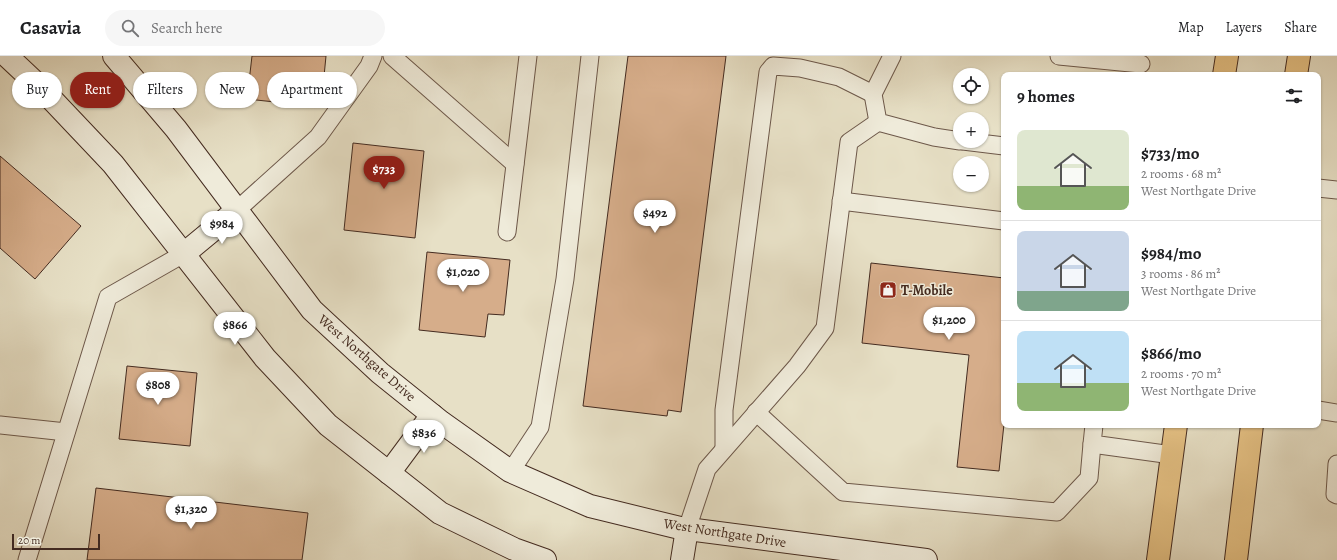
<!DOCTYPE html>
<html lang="en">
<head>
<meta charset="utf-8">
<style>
	:root { --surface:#fff; --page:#f6f6f6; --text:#202124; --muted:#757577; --line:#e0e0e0; --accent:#8f2418 }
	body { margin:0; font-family:Alegreya,serif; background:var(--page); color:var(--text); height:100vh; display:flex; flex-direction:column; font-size:15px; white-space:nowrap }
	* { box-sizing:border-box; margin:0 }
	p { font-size:13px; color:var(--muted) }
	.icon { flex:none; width:22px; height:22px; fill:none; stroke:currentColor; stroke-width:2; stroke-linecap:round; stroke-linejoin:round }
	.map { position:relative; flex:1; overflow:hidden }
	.drawer { position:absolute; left:1001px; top:16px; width:320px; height:356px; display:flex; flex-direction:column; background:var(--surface); border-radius:8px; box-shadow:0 1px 3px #0004 }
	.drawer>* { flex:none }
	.banner { position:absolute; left:12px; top:16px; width:380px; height:36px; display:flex; gap:8px }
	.fabs { position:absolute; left:953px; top:12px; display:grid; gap:8px }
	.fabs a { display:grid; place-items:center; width:36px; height:36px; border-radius:50%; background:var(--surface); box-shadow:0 1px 3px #0004; font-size:20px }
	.scale { position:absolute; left:12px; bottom:10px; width:88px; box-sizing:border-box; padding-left:4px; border:2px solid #442b20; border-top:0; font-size:11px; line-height:14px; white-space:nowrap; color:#442b20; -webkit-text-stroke:3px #efebda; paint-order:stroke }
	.price { position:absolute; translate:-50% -34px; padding:0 9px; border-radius:14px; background:#fff; color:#222; font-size:13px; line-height:26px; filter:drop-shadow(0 1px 2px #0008) }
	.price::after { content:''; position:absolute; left:50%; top:24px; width:12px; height:9px; margin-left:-6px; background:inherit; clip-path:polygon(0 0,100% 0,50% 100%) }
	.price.current { background:var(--accent); color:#fff }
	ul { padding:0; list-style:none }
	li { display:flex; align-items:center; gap:12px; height:100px; padding:0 16px }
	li+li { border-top:1px solid var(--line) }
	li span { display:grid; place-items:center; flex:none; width:112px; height:80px; border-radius:8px; color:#555 }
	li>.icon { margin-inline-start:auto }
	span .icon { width:48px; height:48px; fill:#fffc; stroke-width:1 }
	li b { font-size:17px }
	h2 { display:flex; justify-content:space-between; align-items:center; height:48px; padding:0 16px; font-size:17px }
	.pill { padding:0 14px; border-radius:18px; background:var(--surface); box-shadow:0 1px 3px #0004; font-size:14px; line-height:36px }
	.pill.current { background:var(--accent); color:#fff }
	header { display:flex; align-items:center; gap:24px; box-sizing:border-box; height:56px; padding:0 20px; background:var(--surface); border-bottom:1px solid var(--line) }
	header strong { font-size:19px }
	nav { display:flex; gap:22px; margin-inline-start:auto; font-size:14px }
	.search { width:280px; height:36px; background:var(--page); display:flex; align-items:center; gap:10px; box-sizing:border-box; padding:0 14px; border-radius:22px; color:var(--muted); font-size:15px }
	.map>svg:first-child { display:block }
</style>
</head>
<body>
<header>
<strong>Casavia</strong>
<div class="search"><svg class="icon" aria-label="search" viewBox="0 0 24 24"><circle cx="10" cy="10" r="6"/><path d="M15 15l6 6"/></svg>Search here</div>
<nav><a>Map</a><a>Layers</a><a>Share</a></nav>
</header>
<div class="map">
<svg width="1337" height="504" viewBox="0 0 1337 504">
	<rect width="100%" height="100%" fill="#e7e0c6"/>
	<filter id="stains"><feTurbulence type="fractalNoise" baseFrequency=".005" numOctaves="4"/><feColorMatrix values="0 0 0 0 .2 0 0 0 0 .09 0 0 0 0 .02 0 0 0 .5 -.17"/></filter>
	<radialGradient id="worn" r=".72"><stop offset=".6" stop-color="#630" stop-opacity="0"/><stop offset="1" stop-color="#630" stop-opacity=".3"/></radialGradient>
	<!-- building -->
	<g fill="#d6ad8a" stroke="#442b20">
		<path d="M252,0h74l-5,51 -74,-8z"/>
		<path d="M628,0h98l-45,356 -13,-2 -1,6 -84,-10z"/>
		<path d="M353,87l71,8 -9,87 -71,-8z"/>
		<path d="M0,100l81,70 -46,53 -35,-31z"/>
		<path d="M427,196l83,8 -6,55 -16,-1 -3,23 -66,-7z"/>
		<path d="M871,207l133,15v146l-5,47 -42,-4 12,-112 -107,-12z"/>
		<path d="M127,310l70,7 -7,73 -71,-7z"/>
		<path d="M96,432l212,25 -6,47h-215z"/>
	</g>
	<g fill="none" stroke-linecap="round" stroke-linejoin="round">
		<!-- lane casing -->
		<g stroke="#6d584a" stroke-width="19">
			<g id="lane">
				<path d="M392,0l123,108"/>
				<path d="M892,0l-19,38 5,28 56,15 26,4"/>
				<path d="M1059,0l82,8"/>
				<path d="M963,85l41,5"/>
				<path d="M1318,132l19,2"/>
				<path d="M841,145l163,20"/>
				<path d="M237,154l81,-73 51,-71 4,-10"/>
				<path d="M507,176l21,-176"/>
				<path d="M1318,354l19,3"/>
				<path d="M756,356l87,80 214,20 32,-34 3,-34"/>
				<path d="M0,369l66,7"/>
				<path d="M1094,369l-2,19 80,11"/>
				<path d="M724,393v-39l44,-338 5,-6 27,2 39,9 34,17"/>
				<path d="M1337,408l-2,30 2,1"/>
				<path d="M511,415l29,-44 25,-148 25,-223"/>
				<path d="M687,473l20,-60 90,-103 28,-38 24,-186 29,-20"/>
				<path d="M27,504l81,-263 77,-44"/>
			</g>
		</g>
		<!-- secondary casing -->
		<g stroke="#442b20" stroke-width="24">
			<g id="secondary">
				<path d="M7,0l34,32 72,76 152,194 63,67 112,88 74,36 31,11"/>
				<path d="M114,0l62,73 136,181 68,63 61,49 69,49 80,35 90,22 246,32"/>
				<path d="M185,197l52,-43"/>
				<path d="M389,417l43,-58"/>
				<path d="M682,504l5,-31"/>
			</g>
		</g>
		<!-- primary casing -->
		<g stroke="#442b20" stroke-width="24">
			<g id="primary">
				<path d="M1224,19l3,-19"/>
				<path d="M1296,19l3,-19"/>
				<path d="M1158,504l18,-135"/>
				<path d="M1236,504l16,-135"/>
			</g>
		</g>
		<!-- lane -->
		<use href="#lane" stroke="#efebda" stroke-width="17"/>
		<!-- secondary -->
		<use href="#secondary" stroke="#efebda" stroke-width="22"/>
		<!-- primary -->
		<use href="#primary" stroke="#e4c083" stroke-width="22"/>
	</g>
	<!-- icons -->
	<defs>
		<g id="shop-square" transform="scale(0.9)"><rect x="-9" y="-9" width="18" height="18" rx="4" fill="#8f2418" stroke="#efebda"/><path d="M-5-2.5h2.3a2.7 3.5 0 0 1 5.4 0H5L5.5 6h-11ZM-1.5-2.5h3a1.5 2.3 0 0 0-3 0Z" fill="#fff"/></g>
	</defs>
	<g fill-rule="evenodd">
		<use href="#shop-square" x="888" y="234"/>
	</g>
	<g text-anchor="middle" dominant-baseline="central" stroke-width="3" stroke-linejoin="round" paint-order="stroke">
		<!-- poi labels -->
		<g font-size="14" font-weight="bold" fill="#442b20" stroke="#efebda" text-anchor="start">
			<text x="901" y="234">T-Mobile</text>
		</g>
		<!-- street labels -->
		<g font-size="14" fill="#442b20" stroke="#efebda">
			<text transform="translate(367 302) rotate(41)">West Northgate Drive</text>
			<text transform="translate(725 477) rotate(9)">West Northgate Drive</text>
		</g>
	</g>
	<rect width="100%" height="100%" filter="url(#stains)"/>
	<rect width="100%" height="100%" fill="url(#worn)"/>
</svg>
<div class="fabs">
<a><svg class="icon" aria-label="locate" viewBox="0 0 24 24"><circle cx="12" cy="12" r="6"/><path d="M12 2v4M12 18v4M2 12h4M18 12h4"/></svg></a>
<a>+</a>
<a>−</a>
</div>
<div class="scale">20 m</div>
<b class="price current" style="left:384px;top:134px">$733</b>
<b class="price" style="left:655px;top:178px">$492</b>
<b class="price" style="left:222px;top:189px">$984</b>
<b class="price" style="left:463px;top:237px">$1,020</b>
<b class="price" style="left:949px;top:285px">$1,200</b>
<b class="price" style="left:235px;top:290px">$866</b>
<b class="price" style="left:158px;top:350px">$808</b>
<b class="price" style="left:424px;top:398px">$836</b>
<b class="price" style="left:191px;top:474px">$1,320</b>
<div class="banner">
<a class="pill">Buy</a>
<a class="pill current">Rent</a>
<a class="pill">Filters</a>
<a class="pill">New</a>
<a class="pill">Apartment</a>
</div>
<section class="drawer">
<h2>9 homes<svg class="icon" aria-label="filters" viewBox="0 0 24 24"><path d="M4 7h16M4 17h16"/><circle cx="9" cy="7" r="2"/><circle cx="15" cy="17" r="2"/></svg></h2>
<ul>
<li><span style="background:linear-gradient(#dfe7d0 70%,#8fb573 0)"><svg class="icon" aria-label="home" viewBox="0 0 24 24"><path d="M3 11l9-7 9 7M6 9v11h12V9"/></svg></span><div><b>$733/mo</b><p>2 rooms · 68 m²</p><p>West Northgate Drive</p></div></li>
<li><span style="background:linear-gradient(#c9d6e8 75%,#7fa58c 0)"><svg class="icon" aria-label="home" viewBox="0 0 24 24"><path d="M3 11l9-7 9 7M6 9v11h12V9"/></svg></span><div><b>$984/mo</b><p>3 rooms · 86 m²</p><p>West Northgate Drive</p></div></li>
<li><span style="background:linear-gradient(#bfe0f5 65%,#8fb573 0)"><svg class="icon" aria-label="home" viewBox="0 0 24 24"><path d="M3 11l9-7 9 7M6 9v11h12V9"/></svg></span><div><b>$866/mo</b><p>2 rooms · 70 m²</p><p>West Northgate Drive</p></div></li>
</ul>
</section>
</div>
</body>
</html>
